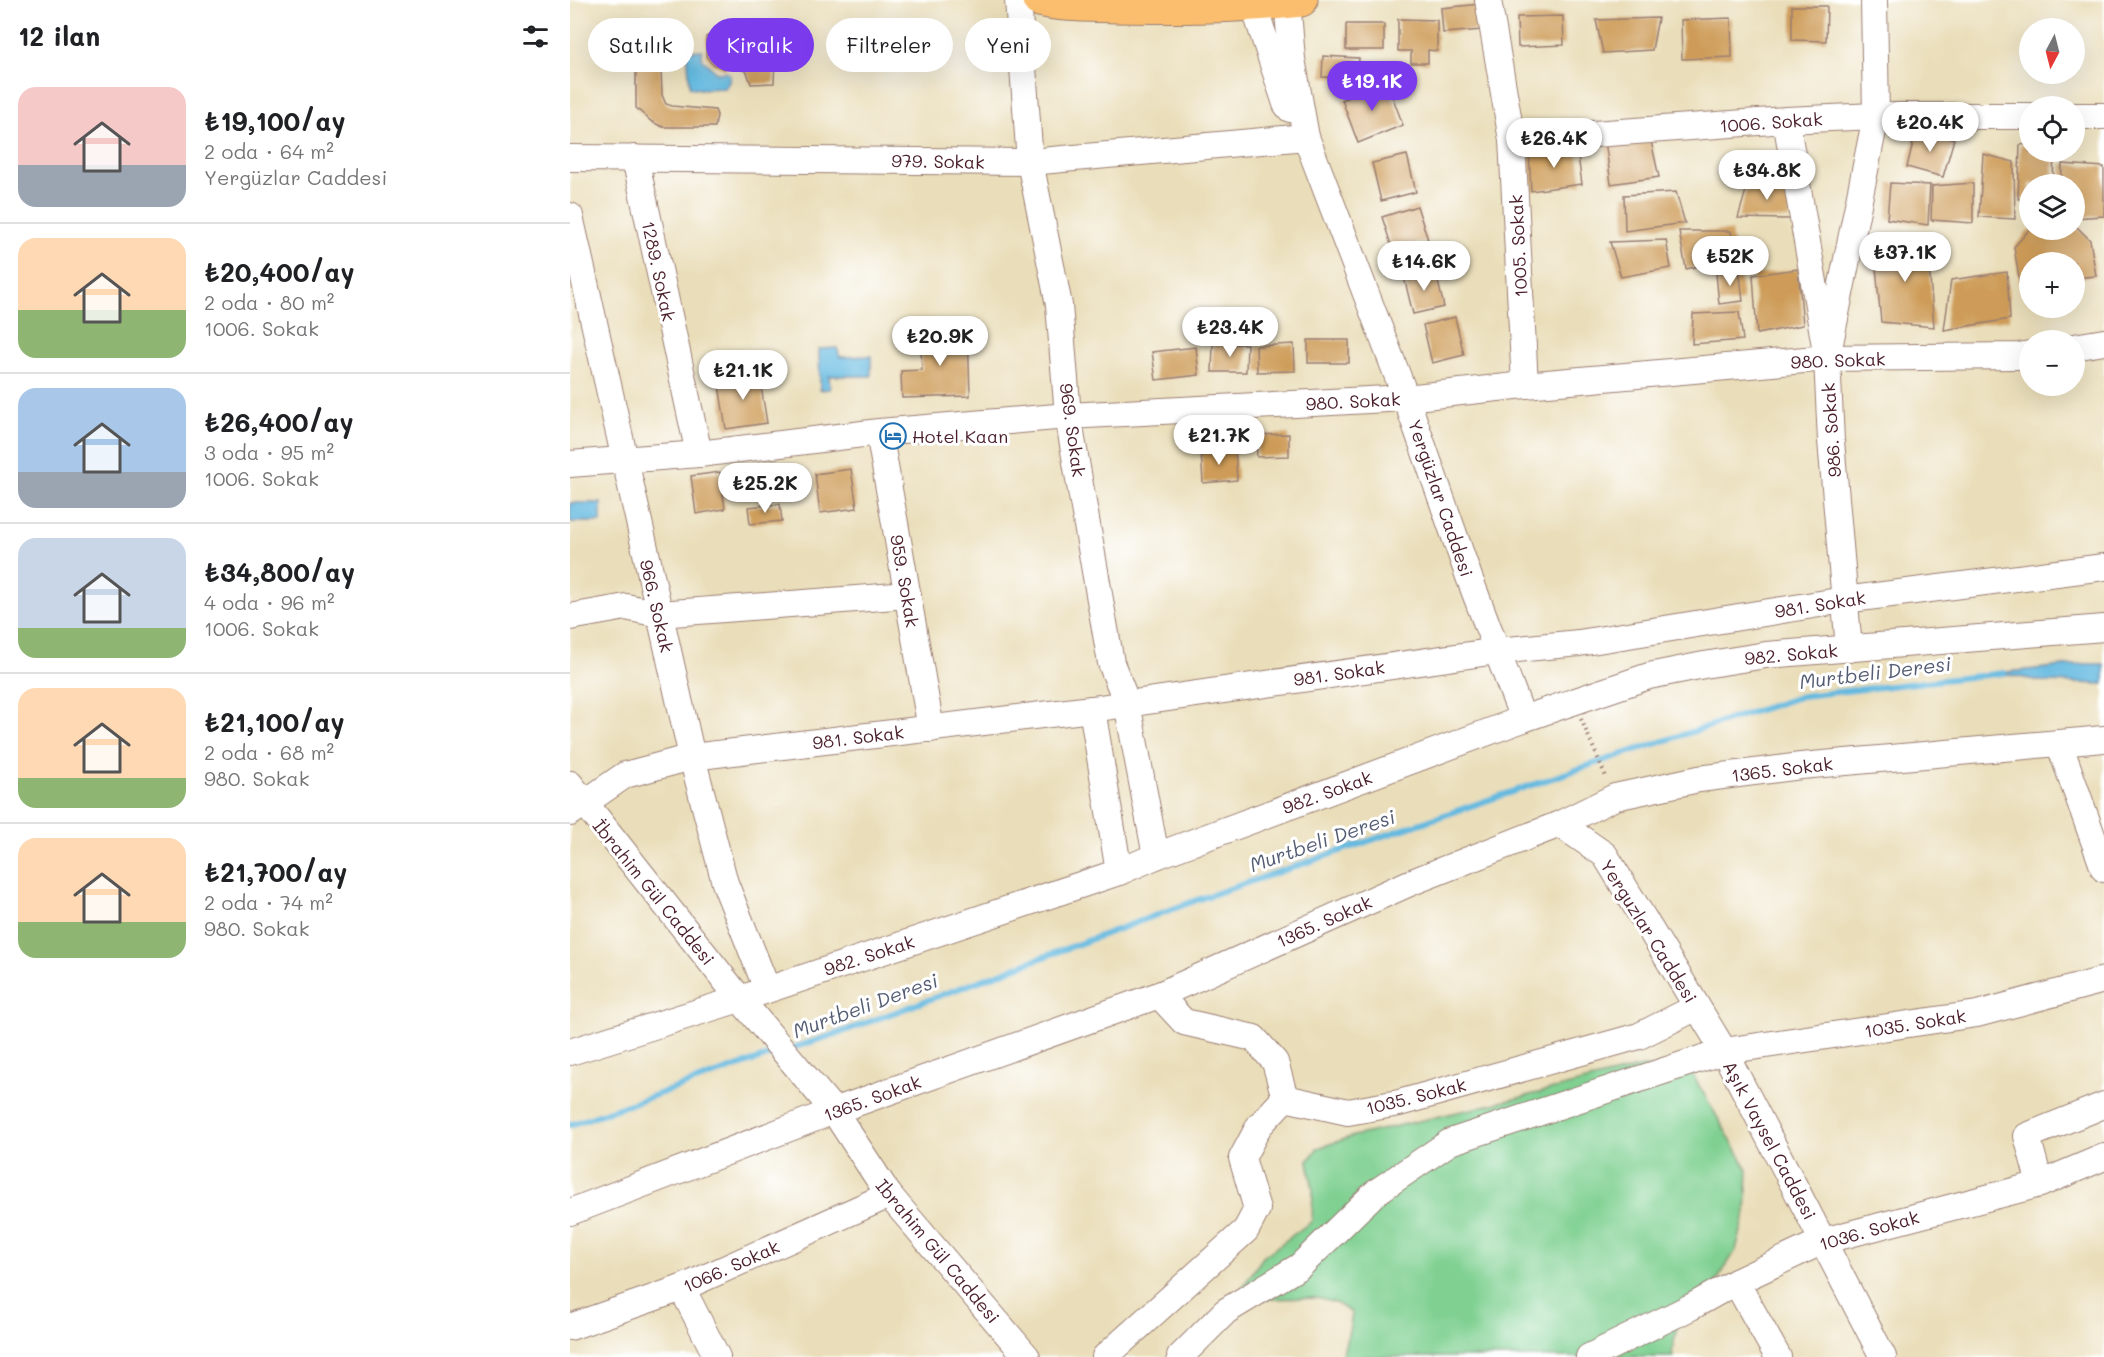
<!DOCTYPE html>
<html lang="tr">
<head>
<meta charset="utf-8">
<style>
	:root { --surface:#fff; --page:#f2f2f2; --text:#202124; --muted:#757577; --line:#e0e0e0; --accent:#7c3aed }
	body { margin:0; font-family:Mali,sans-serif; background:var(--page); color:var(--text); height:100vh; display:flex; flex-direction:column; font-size:22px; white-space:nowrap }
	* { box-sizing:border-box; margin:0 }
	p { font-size:20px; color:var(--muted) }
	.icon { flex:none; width:33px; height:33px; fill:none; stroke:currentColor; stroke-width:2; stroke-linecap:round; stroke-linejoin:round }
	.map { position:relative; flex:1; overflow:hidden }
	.sheet { display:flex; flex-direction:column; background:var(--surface); width:570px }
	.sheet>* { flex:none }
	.banner { position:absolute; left:18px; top:18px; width:570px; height:54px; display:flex; gap:12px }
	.needle { width:39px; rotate:187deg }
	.fabs { position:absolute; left:1449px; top:18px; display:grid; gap:12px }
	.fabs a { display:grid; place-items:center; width:66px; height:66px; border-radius:50%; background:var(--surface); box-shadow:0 6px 24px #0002; font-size:30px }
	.price { position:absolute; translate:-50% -51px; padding:0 14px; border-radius:21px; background:#fff; color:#222; font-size:20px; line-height:39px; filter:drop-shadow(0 2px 3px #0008) }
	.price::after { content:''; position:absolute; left:50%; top:36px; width:18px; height:14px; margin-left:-9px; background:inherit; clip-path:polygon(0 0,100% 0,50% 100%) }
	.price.current { background:var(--accent); color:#fff }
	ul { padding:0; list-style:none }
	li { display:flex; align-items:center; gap:18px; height:150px; padding:0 18px }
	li+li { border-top:2px solid var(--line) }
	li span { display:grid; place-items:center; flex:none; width:168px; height:120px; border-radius:18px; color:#555 }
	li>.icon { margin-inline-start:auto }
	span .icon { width:72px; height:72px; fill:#fffc; stroke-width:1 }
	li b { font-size:26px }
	h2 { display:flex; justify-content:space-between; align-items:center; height:72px; padding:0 18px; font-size:26px }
	.chip { padding:0 21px; border-radius:27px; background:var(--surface); box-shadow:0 6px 24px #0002; font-size:21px; line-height:54px }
	.chip.current { background:var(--accent); color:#fff }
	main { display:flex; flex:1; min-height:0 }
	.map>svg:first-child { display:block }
</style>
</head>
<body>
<main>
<section class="sheet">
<h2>12 ilan<svg class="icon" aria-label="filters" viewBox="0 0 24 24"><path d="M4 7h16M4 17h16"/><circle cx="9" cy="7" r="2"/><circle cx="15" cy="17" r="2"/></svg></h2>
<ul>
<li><span style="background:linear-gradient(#f6c9c9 65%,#9aa5b1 0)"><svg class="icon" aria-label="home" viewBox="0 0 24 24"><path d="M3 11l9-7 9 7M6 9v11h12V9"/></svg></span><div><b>₺19,100/ay</b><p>2 oda · 64 m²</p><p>Yergüzlar Caddesi</p></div></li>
<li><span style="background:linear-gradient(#ffd9b3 60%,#8fb573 0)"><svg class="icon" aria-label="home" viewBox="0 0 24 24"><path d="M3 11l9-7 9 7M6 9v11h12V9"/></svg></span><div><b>₺20,400/ay</b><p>2 oda · 80 m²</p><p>1006. Sokak</p></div></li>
<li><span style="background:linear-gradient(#a9c7e8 70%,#9aa5b1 0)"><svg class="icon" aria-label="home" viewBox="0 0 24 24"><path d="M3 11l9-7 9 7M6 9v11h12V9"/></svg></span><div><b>₺26,400/ay</b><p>3 oda · 95 m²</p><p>1006. Sokak</p></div></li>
<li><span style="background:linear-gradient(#c9d6e8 75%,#8fb573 0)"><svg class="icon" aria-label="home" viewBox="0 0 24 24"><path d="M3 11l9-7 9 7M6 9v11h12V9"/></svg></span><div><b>₺34,800/ay</b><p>4 oda · 96 m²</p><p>1006. Sokak</p></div></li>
<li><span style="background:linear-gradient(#ffd9b3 75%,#8fb573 0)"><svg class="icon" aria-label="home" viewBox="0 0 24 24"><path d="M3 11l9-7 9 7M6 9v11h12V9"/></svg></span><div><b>₺21,100/ay</b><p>2 oda · 68 m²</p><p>980. Sokak</p></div></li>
<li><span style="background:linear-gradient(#ffd9b3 70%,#8fb573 0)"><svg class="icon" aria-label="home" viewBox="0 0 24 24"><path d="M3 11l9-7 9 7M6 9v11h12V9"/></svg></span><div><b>₺21,700/ay</b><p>2 oda · 74 m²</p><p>980. Sokak</p></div></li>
</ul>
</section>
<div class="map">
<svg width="1534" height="1357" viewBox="0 0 1534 1357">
	<rect width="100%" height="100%" fill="#fff"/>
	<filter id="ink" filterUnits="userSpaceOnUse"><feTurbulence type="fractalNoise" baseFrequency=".0167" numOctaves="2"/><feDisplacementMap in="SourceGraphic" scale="12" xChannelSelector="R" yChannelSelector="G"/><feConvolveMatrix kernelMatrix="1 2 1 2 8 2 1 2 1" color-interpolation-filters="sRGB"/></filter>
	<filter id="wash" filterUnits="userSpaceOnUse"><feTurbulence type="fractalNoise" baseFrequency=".008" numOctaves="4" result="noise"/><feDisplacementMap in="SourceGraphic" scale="24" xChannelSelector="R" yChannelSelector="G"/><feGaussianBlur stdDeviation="1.35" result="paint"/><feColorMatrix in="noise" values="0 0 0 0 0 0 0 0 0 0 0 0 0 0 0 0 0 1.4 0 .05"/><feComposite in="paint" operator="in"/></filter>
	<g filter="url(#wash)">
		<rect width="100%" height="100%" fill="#eadeba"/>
		<!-- green -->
		<path fill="#7fd091" stroke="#64785e" stroke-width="1.5" d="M1072,1067l48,3 58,100 -2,42 -10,38 -21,34 -34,24 -9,44 2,5h-332l8,-30 2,-14 -16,-10 -19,-5 -57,1 -18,-11 21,-31 49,-36 1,-31 -5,-29 10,-13 36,-12 160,-37z"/>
		<!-- water -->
		<g fill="#63b9e0" stroke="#566c86" stroke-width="1.5">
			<path d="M132,50v9l15,14 9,-1 4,3 -1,7 -4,6 -25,1 -10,-2 -3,-36z"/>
			<path d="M267,348l3,9 31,-1v20h-42l1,13 -10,1 -1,-41z"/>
			<rect x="0" y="503" width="31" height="19"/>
			<path d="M1513,664h21v20l-58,-2 -48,-9z"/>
		</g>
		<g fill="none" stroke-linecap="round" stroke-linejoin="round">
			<!-- stream -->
			<g stroke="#63b9e0" stroke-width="6">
				<path d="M219,1049l50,-16 358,-133 405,-139 200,-65 202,-23"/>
				<path d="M0,1125l206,-72"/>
			</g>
		</g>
		<g id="blocks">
			<!-- building -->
			<g fill="#ce9c59">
				<path d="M911,4l2,26 -40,3 -2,-25z"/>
				<path d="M1222,6h35l-1,35 -34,-1z"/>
				<path d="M993,16l1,29 -46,2 -1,-30z"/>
				<path d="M1088,18l-6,32 -49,3 -7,-33z"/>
				<path d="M1161,18l1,39 -50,2 -1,-39z"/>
				<path d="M828,19l39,1v31l-9,-1v13h-17v-12h-13z"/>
				<rect x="776" y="24" width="38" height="26"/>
				<path d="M147,30l37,3 12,4 8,7 1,14 -1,25 -23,1 -4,-12 -15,-7 -8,4 -12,-5 -6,-8v-19z"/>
				<path d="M71,48h7l6,4 7,18 1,25 4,9 6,2 43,4 2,5 -2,12h-52l-11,-5 -16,-14v-52z"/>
				<path d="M753,56l36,2 -1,21 -36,-2z"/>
				<path d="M817,82l16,43 -45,18 -16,-43z"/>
				<path d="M1346,130l38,9 -11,38 -36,-10z"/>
				<path d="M1035,140l46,1 8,36 -48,7z"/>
				<path d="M1460,144v8h24l-1,32h-23v15h-12l2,-54z"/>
				<path d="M959,149h48l5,35 -51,7z"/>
				<path d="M1413,154l31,8 1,57 -36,-2z"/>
				<path d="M837,155l9,37 -35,9 -9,-38z"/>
				<path d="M1492,164l42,3v49l-30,2v-34h-13z"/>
				<path d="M1179,180l44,6 -3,33 -52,-1z"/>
				<path d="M1320,183l40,2 -2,40 -41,-6z"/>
				<path d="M1403,183v40l-42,-3 1,-34z"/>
				<path d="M1106,192l9,31 -60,8 -1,-36z"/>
				<path d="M847,206l11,34 -35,11 -11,-34z"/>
				<path d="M1504,224l16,16 6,36 -22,2v-16h-44v21l-10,1 -6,-37 15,-17h45z"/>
				<path d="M1109,231h52l4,27 -49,11z"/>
				<path d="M1096,240l5,28 -50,9 -11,-35z"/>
				<path d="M1357,240l7,87 -53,-5 -7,-77z"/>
				<path d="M1169,267l4,34 -24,3 -3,-30z"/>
				<path d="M865,269l9,38 -31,7 -9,-37z"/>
				<path d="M1228,269l5,56 -46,9 -4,-59z"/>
				<path d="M1437,272l3,47 -66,11 7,-50z"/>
				<path d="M1169,312l4,28 -51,4 1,-30z"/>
				<path d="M885,317l9,38 -32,8 -9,-38z"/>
				<path d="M398,330l2,66 -68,2 -1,-27 21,-1 -2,-38z"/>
				<rect x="738" y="340" width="41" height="23"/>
				<path d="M643,344h34l-1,28h-34z"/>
				<path d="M724,344l1,27 -38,1 -1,-26z"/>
				<path d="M626,347l3,28 -43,5 -4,-28z"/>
				<path d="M189,373l8,50 -41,6 -8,-50z"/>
				<path d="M719,434v22l-32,1 -1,-22z"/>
				<path d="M665,448l2,32 -34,3 -2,-32z"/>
				<path d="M281,469l6,39 -37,5 -5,-39z"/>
				<path d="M150,472l5,37 -29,5 -5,-38z"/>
				<path d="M210,504l2,17 -32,3 -2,-17z"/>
			</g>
		</g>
	</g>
	<g filter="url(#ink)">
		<use href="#blocks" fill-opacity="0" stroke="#9a7e72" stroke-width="1.5"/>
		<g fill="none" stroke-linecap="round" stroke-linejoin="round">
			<!-- minor casing -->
			<g stroke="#9a7e72" stroke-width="28">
				<g id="minor">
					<path d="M448,0l12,162 29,143 9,111 43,247 16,40 29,153"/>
					<path d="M682,0l34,104 4,5"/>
					<path d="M717,0l5,59 14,78 100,261 63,179 54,142"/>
					<path d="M918,0l24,140 13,245"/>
					<path d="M1504,116h30"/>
					<path d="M1216,120l39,226"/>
					<path d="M942,140l274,-20 90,-4h154"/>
					<path d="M0,158l460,4 276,-25"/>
					<path d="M65,158l64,296"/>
					<path d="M0,216l122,541 33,126 42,106"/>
					<path d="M1504,347l30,-5"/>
					<path d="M309,432l52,297"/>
					<path d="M0,464l129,-10 180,-22 189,-16 338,-18 119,-13 302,-27 191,-2 12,-2"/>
					<path d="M0,617l56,-10 33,7 249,-19"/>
					<path d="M1279,649l-18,-208 -4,-83 49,-242 -2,-116"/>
					<path d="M522,709l27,163"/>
					<path d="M1489,743l45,126"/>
					<path d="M0,784l170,215 94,112 55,84 138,162"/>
					<path d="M0,813l55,-38 67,-18 400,-48 405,-58 82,-8 265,-43 260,-33"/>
					<path d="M990,824l45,31 119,196 159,306"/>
					<path d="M589,995l25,27 70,16 21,24 10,36"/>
					<path d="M0,1052l170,-53 379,-127 37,-16 367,-137 126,-43 55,-11 62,-10 338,-27"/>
					<path d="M1470,1184l64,-27"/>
					<path d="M0,1212l264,-101 325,-116 253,-113 148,-58 55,-27 84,-18 102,-13 303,-27"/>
					<path d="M1166,1282l42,75"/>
					<path d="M112,1288l35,69"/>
					<path d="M0,1327l112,-39 207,-93"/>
					<path d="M535,1357l141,-127 11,-21 -15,-51 17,-32 26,-28 63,14 51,-9 240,-67 58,-29"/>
					<path d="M610,1357l46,-46 74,-45 75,-73 75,-51 274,-91 253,-37 127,-34"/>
					<path d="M1019,1357l102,-50 45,-25 87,-41 217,-57 -13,-48 77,-31"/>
				</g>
			</g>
			<!-- major casing -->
			<g stroke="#9a7e72" stroke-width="35">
				<path id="major" d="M469,0c25,6 52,5 78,6 61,1 123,1 184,-6"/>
			</g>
			<!-- path -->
			<path stroke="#9a7e72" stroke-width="4" stroke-dasharray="1.5 4.5" stroke-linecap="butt" d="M1011,719l26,60"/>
			<!-- minor -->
			<use href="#minor" stroke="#fff" stroke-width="26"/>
			<!-- major -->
			<use href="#major" stroke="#fabe6e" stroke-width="33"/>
		</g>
	</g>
	<!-- icons -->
	<defs>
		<g id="hotel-ring" transform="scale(1.35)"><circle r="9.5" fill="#fff" stroke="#1f6fb2" stroke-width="1.5"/><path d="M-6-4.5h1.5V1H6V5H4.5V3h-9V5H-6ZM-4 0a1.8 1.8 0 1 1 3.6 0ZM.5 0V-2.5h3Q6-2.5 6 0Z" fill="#1f6fb2"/></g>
	</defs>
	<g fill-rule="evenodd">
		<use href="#hotel-ring" x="323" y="436"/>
	</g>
	<g text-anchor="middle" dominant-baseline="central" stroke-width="6" stroke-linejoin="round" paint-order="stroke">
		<!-- street labels -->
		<g font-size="18" fill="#4a1f2b" stroke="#fff">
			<text transform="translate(1201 122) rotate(-4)">1006. Sokak</text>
			<text transform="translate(368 161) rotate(1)">979. Sokak</text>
			<text transform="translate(948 246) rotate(-93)">1005. Sokak</text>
			<text transform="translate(89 271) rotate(78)">1289. Sokak</text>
			<text transform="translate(1268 360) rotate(-2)">980. Sokak</text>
			<text transform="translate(783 401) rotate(-3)">980. Sokak</text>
			<text transform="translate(503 430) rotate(82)">969. Sokak</text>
			<text transform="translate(1261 430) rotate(-94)">986. Sokak</text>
			<text transform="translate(871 498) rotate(71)">Yergüzlar Caddesi</text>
			<text transform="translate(335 581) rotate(80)">959. Sokak</text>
			<text transform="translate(1250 604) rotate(-9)">981. Sokak</text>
			<text transform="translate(87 606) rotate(77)">966. Sokak</text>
			<text transform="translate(1221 654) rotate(-5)">982. Sokak</text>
			<text transform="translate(769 673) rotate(-8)">981. Sokak</text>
			<text transform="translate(288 737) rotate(-7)">981. Sokak</text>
			<text transform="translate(1212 769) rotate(-7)">1365. Sokak</text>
			<text transform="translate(757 792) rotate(-20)">982. Sokak</text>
			<text transform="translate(84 892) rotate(51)">İbrahim Gül Caddesi</text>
			<text transform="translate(754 921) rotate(-24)">1365. Sokak</text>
			<text transform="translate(1079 931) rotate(58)">Yerguzlar Caddesi</text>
			<text transform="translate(299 955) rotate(-18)">982. Sokak</text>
			<text transform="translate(1345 1023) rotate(-9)">1035. Sokak</text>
			<text transform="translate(846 1096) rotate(-14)">1035. Sokak</text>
			<text transform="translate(302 1098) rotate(-20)">1365. Sokak</text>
			<text transform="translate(1200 1140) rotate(62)">Aşık Vaysel Caddesi</text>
			<text transform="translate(1299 1230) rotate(-16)">1036. Sokak</text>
			<text transform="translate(368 1251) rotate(50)">Ibrahim Gül Caddesi</text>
			<text transform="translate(161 1266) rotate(-24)">1066. Sokak</text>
		</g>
		<!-- poi labels -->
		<g font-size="18" fill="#4a1f2b" stroke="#fff" text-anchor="start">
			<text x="342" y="436">Hotel Kaan</text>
		</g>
		<!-- water labels -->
		<g font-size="20" font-style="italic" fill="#545d73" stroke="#fff">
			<text transform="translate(1305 672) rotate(-7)">Murtbeli Deresi</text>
			<text transform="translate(752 840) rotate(-19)">Murtbeli Deresi</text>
			<text transform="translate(295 1005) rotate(-20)">Murtbeli Deresi</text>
		</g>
	</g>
</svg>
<div class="fabs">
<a><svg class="needle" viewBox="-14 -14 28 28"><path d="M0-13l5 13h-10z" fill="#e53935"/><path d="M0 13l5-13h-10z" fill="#757577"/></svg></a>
<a><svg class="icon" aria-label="locate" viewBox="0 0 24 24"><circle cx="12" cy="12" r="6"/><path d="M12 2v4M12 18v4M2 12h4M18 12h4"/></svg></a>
<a><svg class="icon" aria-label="layers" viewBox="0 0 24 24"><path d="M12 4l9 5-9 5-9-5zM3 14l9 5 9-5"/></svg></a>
<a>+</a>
<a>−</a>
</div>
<b class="price current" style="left:802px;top:112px">₺19.1K</b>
<b class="price" style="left:1360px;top:153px">₺20.4K</b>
<b class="price" style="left:984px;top:169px">₺26.4K</b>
<b class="price" style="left:1197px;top:201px">₺34.8K</b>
<b class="price" style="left:1335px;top:283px">₺37.1K</b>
<b class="price" style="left:1160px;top:287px">₺52K</b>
<b class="price" style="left:854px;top:292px">₺14.6K</b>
<b class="price" style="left:660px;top:358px">₺23.4K</b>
<b class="price" style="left:370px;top:367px">₺20.9K</b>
<b class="price" style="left:173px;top:401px">₺21.1K</b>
<b class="price" style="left:649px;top:466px">₺21.7K</b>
<b class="price" style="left:195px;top:514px">₺25.2K</b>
<div class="banner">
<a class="chip">Satılık</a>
<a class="chip current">Kiralık</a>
<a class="chip">Filtreler</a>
<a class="chip">Yeni</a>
</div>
</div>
</main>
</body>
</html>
